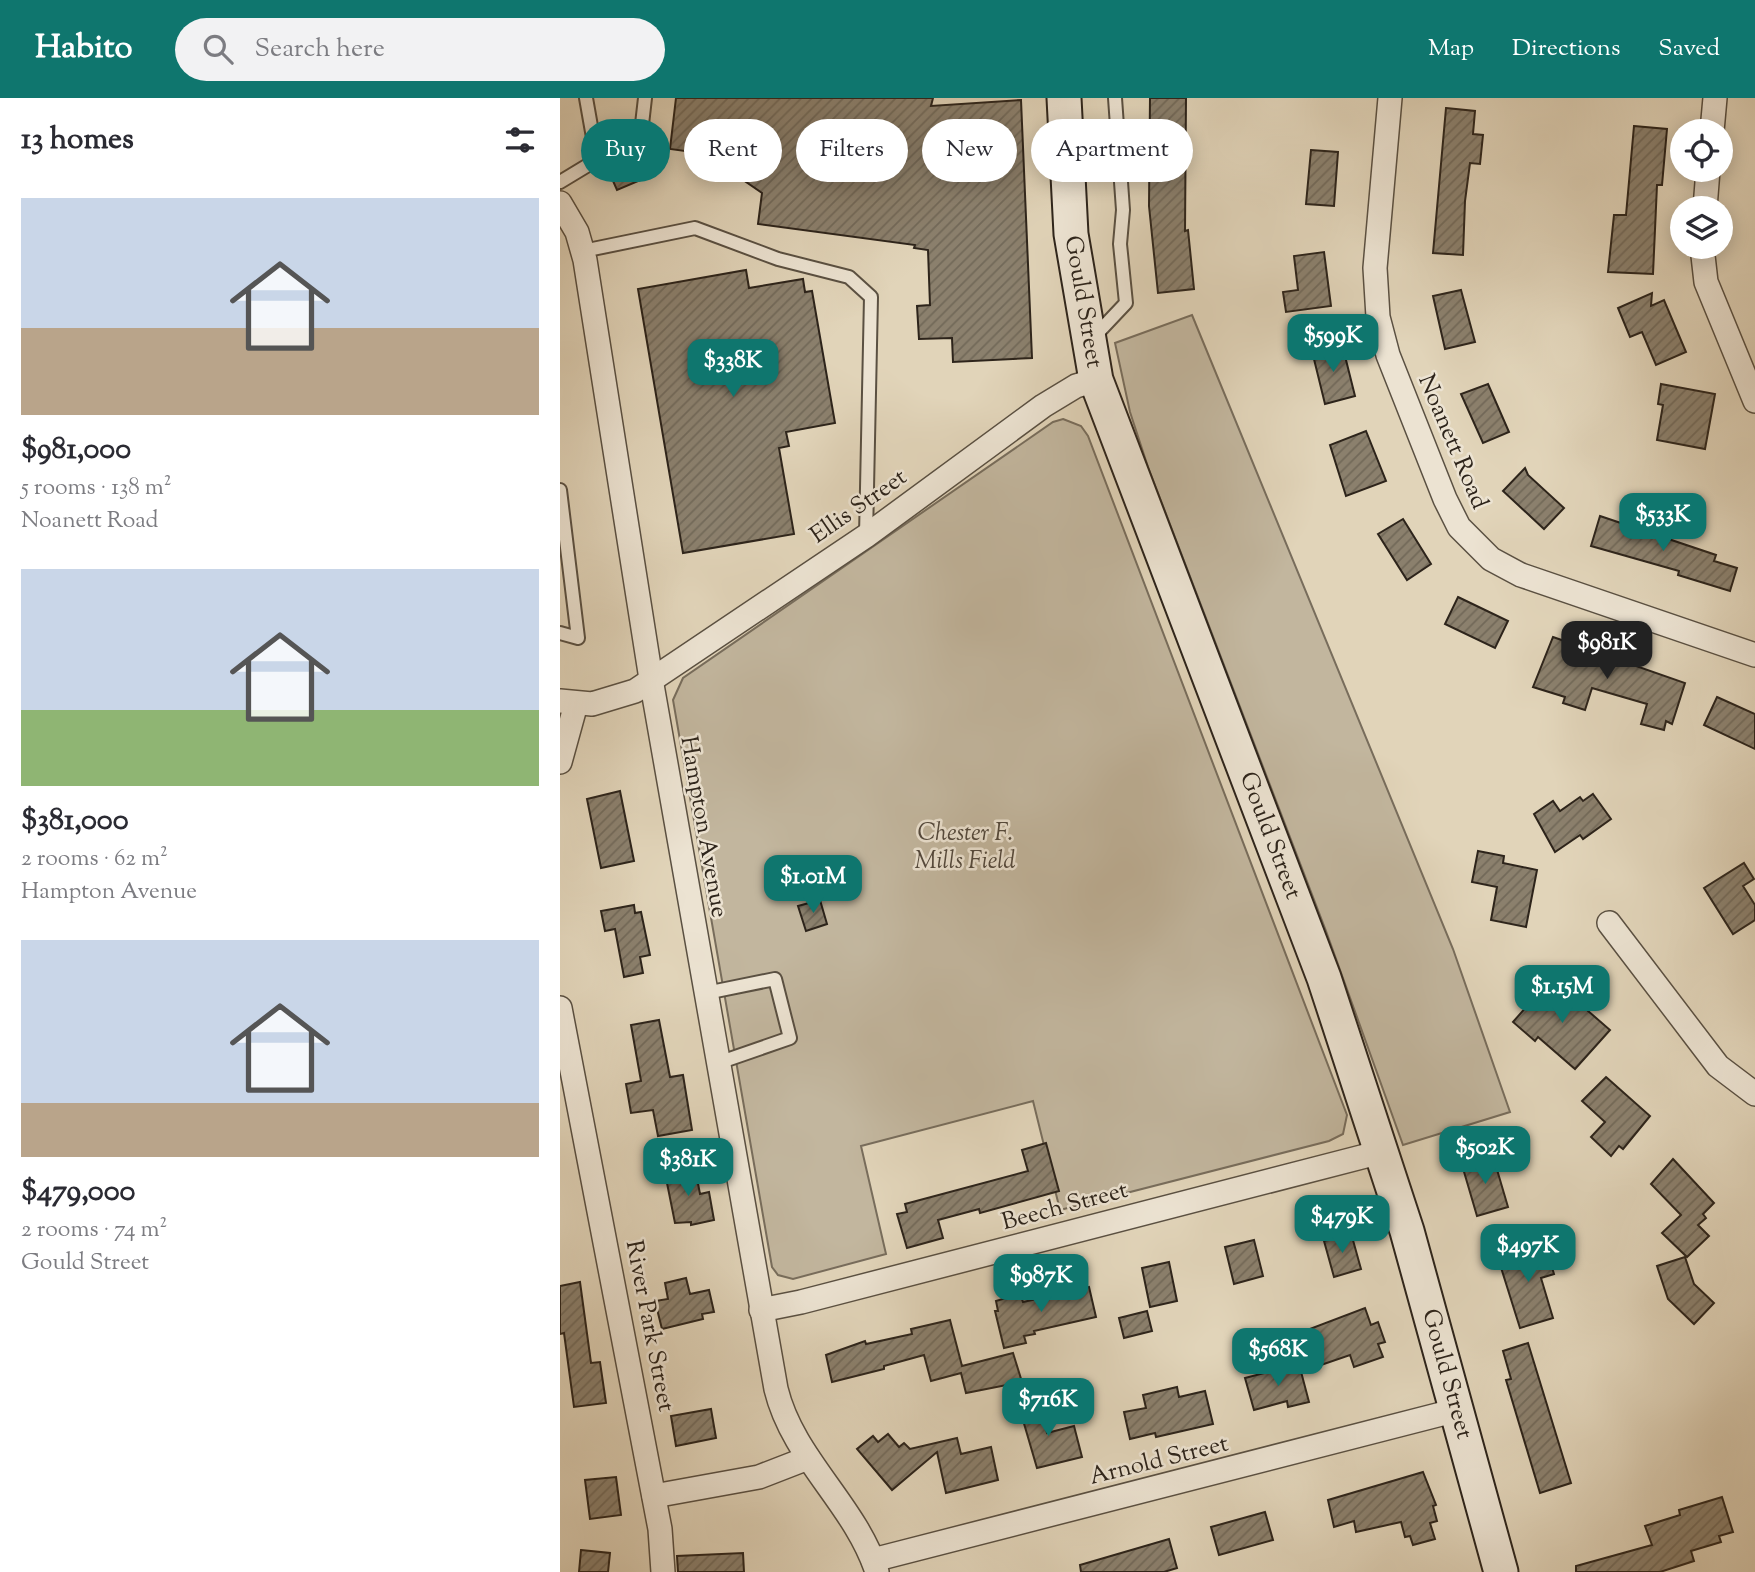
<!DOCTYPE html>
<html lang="en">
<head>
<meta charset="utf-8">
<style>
	:root { --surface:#fff; --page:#f2f2f3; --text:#2b2b33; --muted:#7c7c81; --accent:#0f766e }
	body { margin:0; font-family:"Sorts Mill Goudy",serif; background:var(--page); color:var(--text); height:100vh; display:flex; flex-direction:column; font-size:26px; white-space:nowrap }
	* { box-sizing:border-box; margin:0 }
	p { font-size:23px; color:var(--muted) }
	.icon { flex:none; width:38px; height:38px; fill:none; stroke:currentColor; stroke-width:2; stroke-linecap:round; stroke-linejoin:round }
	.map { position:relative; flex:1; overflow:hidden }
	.details { display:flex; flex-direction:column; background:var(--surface); width:560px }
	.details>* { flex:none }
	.banner { position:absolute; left:21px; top:21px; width:665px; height:63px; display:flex; gap:14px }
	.tools { position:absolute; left:1110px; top:21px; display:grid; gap:14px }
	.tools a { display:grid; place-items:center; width:63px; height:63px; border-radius:50%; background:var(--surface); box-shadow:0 4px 18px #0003; font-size:35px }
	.price { position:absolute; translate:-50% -60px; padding:0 16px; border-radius:14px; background:var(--accent); color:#fff; font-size:23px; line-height:46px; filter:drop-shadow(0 2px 4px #0008) }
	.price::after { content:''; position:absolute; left:50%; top:42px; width:21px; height:16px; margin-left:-10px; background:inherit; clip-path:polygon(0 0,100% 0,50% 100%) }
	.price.active { background:#222; color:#fff }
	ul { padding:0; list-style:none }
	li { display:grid; align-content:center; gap:14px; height:371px; padding:0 21px }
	li span { display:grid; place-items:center; height:217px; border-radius:0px; color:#555 }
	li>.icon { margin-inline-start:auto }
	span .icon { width:126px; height:126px; fill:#fffc; stroke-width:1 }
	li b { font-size:30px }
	h2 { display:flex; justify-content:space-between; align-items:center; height:84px; padding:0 21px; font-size:30px }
	.chip { padding:0 24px; border-radius:32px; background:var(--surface); box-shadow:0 4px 18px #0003; font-size:24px; line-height:63px }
	.chip.active { background:var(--accent); color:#fff }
	header { display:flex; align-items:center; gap:42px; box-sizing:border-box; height:98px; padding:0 35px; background:var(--accent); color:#fff }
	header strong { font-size:33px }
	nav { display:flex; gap:38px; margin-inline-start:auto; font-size:24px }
	.search { width:490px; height:63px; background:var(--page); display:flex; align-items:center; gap:18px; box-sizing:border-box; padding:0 24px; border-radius:38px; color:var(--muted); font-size:26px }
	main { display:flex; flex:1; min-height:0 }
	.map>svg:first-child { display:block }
</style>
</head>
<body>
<header>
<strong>Habito</strong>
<div class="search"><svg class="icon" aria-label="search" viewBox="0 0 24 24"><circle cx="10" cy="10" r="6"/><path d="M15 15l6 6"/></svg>Search here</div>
<nav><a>Map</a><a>Directions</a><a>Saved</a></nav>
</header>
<main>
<section class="details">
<h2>13 homes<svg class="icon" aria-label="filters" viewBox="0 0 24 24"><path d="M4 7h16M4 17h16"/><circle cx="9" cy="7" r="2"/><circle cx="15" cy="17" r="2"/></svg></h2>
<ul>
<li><span style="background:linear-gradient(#c9d6e8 60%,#b9a48a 0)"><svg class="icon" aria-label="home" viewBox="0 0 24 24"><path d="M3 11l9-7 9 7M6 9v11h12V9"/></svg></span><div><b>$981,000</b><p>5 rooms · 138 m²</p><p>Noanett Road</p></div></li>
<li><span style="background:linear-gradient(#c9d6e8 65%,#8fb573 0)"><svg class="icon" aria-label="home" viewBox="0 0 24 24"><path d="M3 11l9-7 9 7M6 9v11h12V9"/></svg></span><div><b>$381,000</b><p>2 rooms · 62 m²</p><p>Hampton Avenue</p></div></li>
<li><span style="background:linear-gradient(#c9d6e8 75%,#b9a48a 0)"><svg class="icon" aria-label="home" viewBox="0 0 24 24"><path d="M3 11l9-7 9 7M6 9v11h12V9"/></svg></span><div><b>$479,000</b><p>2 rooms · 74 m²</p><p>Gould Street</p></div></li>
</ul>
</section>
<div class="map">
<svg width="1195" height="1474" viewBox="0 0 1195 1474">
	<defs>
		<pattern id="building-hatch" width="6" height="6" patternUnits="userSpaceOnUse" patternTransform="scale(1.75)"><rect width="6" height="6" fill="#8b806d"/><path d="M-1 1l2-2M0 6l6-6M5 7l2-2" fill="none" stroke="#726959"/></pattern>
	</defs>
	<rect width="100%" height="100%" fill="#e1d4b9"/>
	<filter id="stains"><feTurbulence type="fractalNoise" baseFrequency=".00286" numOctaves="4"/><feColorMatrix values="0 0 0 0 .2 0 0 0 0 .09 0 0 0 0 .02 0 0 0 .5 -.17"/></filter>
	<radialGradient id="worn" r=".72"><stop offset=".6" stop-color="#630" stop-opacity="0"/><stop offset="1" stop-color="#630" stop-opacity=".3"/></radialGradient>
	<!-- green -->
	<g fill="#c2b69e" stroke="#786d5c" stroke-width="2">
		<path d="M632,217l261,634 57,163 -107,33 -77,-214 -178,-464 -18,-55 -15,-69z"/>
		<path d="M503,321l18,7 7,10 259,679 -4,19 -14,7 -269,69 -27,-109 -172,45 25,108 -93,25 -15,-4 -6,-8 -99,-567 10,-22 370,-256z"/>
	</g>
	<!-- building -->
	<g fill="url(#building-hatch)" stroke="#2d241b" stroke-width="2">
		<path d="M116,0h257l-2,8 90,-6 11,258 -79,4 -1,-24 -33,1 -2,-33 13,-1 -2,-55 -14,-2 1,-3 -157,-21 4,-31 -42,-29 2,-8 -52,-7z"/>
		<path d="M590,0h36l-1,133 3,-1 6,59 -36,4 -9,-87z"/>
		<path d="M886,10l29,3 -2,23 10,1 -3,29 -10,-1 -5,38 -2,54 -30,-2z"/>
		<path d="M1074,28l33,3 -5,56h-5l-4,89 -45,-2 6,-57h12z"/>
		<path d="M751,52l27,2 -4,54 -28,-2z"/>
		<path d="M73,55l10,26 -26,11 -11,-25z"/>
		<path d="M764,154l7,54 -45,6 -3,-20 15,-2 -4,-34z"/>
		<path d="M186,172l3,18 54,-9 2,13 7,-1 23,132 -49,9 3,14 -10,2 15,86 -111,19 -45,-264z"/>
		<path d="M901,192l14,52 -30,7 -12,-53z"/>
		<path d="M1092,195l-1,13 13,-6 22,52 -30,13 -14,-33 -12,5 -12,-29z"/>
		<path d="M782,246l13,52 -30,8 -13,-53z"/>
		<path d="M928,286l21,48 -26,11 -22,-49z"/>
		<path d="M1101,286l54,10 -10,55 -48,-9 6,-35 -5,-1z"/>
		<path d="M806,333l20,50 -40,15 -16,-51z"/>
		<path d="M965,370l3,7 36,33 -20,21 -41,-38z"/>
		<path d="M1040,418l116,39 -2,6 23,7 -7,23 -52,-16 1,-4 -88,-25z"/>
		<path d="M843,421l28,45 -24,16 -29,-46z"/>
		<path d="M898,499l50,24 -13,27 -50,-24z"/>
		<path d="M993,539l132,46 -13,41 -6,-3 -2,9 -23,-6 6,-20 -55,-16 -7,22 -22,-7 2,-6 -32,-10z"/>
		<path d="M1157,599l38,17v35l-51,-24z"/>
		<path d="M60,693l14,70 -33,7 -14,-69z"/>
		<path d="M1033,696l18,25 -28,20 -3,-4 -25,17 -21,-38 19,-13 7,10 20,-14 3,4z"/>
		<path d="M918,753l26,5 -1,7 34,7 -11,57 -35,-7 6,-33 -25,-5z"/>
		<path d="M1184,765l10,16 -11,7 12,19v15l-22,14 -29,-46z"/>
		<path d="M260,802l7,24 -21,7 -8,-25z"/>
		<path d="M74,807l1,8 6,-1 9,43 -10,2 3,16 -19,4 -9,-48 -10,2 -4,-20z"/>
		<path d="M989,883l14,13 2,-3 45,39 -35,39 -37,-32 -3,4 -22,-19z"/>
		<path d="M99,922l11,57 13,-2 9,55 -34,6 -5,-26 -22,3 -5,-29 15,-3 -10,-56z"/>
		<path d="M1046,979l44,39 -27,33 -4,-3 -8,10 -20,-19 14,-15 -23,-21z"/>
		<path d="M486,1045l13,48 -79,22 -1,-4 -41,11 5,18 -36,10 -10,-34 10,-2 -2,-8 123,-33 -6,-21z"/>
		<path d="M933,1058l15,51 -31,9 -15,-51z"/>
		<path d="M1113,1061l41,44 -11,11 3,4 -8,7 11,11 -22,21 -25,-24 19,-18 -30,-31z"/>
		<path d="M135,1070l5,26 9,-2 5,28 -23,5v-3l-16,1 -10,-50z"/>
		<path d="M791,1135l10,36 -27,8 -10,-36z"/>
		<path d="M694,1142l9,36 -29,8 -9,-37z"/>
		<path d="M985,1147l9,29 -13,4 12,40 -33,10 -22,-70z"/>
		<path d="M1125,1159l9,27 20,19 -20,21 -26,-25 -11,-33z"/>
		<path d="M609,1164l8,39 -27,6 -8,-39z"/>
		<path d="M126,1180l4,16 19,-4 5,22 -12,2 1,5 -41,10 -7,-28 13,-2 -3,-16z"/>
		<path d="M20,1184l11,81 9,-1 6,41 -32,4 -10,-74 -4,1v-48z"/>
		<path d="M529,1189l7,30 -62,14 1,3 -11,2 2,7 -22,5 -9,-37h3l-2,-10 24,-7 3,8z"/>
		<path d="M805,1210l6,17 7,-3 7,20 -7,2 5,13 -29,10 -4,-12 -29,10 -14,-35z"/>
		<path d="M587,1213l5,20 -28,7 -5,-20z"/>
		<path d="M390,1222l12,46 51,-13 9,29 -56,11 -5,-20 -30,8 -7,-26 -40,11v3l-52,13 -6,-27 39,-14 1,3 46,-10 -1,-5z"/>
		<path d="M968,1245l43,140 -31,10 -34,-113 5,-1 -8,-28z"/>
		<path d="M739,1266l10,38 -21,5 -1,-6 -33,9 -9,-32z"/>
		<path d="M617,1289l2,10 26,-6 8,33 -57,13 -1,-4 -25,6 -6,-27 22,-4 -3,-13z"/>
		<path d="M479,1301l8,34 27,-7 8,31 -45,11 -19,-65z"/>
		<path d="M151,1311l5,29 -40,8 -5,-30z"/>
		<path d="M328,1336l11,13 5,-4 6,6 47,-11 4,16 30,-7 7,33 -52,13 -9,-41 -45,38 -35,-41 16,-13 5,6z"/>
		<path d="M863,1374l13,33 -3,1 4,15 -7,2 5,16 -22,6 -3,-9 -5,1 -4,-15 -45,10 -2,-11 -20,6 -6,-27z"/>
		<path d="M56,1379l5,38 -31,4 -5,-39z"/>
		<path d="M1162,1399l11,35 -14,4 2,6 -30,9 3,10 -34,11h-84v-6l76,-21 -7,-19 35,-11 -1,-5z"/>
		<path d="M705,1414l8,28 -54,15 -8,-28z"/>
		<path d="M609,1441l8,29 -13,4h-83l-1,-7z"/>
		<path d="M21,1452l29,3 -2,19h-29z"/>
		<path d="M183,1455l1,19h-66l-1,-16z"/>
	</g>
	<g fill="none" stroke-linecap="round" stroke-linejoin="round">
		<!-- lane casing -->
		<g stroke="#5a5042" stroke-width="16">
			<g id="lane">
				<path d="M26,0l11,62"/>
				<path d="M0,84l81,-49 4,-35"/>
				<path d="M23,153l112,-23 83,31 71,18 22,20 -5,239"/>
				<path d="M532,241l34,-36 -6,-59 3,-34 -8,-112"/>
				<path d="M0,392l18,148 -18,-5"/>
				<path d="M146,895l69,-14 15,59 -72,25"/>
			</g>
		</g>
		<!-- street casing -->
		<g stroke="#5a5042" stroke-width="26">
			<g id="street">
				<path d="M830,0l-15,170 3,49 10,38 57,144 14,28 32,32 30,16 234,80"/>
				<path d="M1152,33l3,-33"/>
				<path d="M0,105l17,29 8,28 66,419 125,710c17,70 79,115 101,183"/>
				<path d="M1145,110l3,-38"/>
				<path d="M1142,149l4,35 49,119"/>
				<path d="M0,603l32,3 43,-13 231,-155 177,-130 33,-20 20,-6"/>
				<path d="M0,664l16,-58"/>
				<path d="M1049,825l109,143 37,28"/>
				<path d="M0,910l100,521 3,43"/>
				<path d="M201,1212l40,-8 580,-150"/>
				<path d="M94,1398l105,-19 49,-19"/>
				<path d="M313,1462l584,-150"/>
			</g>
		</g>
		<!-- secondary casing -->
		<g stroke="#2d241b" stroke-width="37">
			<g id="secondary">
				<path id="s1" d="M504,0l7,136 25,146 228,598 83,253 94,341"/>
			</g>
		</g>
		<!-- lane -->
		<use href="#lane" stroke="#ece3d2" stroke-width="12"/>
		<!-- street -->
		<use href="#street" stroke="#ece3d2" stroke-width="23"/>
		<!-- secondary -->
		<use href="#secondary" stroke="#ece3d2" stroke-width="33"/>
	</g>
	<g text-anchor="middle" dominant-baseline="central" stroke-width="5" stroke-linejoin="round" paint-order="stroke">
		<!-- street labels -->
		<g font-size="24" fill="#2d241b" stroke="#ece3d2">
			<text stroke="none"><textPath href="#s1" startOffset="205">Gould Street</textPath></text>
			<text transform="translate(892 344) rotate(67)">Noanett Road</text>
			<text transform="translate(299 409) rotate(-35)">Ellis Street</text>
			<text transform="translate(143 729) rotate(80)">Hampton Avenue</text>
			<text stroke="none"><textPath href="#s1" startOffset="772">Gould Street</textPath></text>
			<text transform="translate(505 1109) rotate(-15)">Beech Street</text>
			<text transform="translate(89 1228) rotate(79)">River Park Street</text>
			<text stroke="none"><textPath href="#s1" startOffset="1339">Gould Street</textPath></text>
			<text transform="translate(599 1363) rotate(-14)">Arnold Street</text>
		</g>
		<!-- park labels -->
		<g font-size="24" font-style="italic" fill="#52483c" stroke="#ece3d2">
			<text x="405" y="736">Chester F.<tspan x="405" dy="28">Mills Field</tspan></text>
		</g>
	</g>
	<rect width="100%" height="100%" filter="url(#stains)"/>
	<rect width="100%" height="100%" fill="url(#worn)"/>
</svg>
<div class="tools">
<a><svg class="icon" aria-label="locate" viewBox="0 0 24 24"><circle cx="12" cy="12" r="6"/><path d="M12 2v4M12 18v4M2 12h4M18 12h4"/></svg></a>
<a><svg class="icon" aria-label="layers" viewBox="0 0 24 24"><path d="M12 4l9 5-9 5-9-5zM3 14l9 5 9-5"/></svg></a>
</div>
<b class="price" style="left:773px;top:276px">$599K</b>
<b class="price" style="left:173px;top:301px">$338K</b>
<b class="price" style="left:1103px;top:455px">$533K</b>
<b class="price active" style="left:1047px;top:583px">$981K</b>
<b class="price" style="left:253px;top:817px">$1.01M</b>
<b class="price" style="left:1002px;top:927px">$1.15M</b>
<b class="price" style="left:925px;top:1088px">$502K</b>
<b class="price" style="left:128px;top:1100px">$381K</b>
<b class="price" style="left:782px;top:1157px">$479K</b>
<b class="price" style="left:968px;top:1186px">$497K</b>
<b class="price" style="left:481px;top:1216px">$987K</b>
<b class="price" style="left:718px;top:1290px">$568K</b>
<b class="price" style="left:488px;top:1340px">$716K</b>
<div class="banner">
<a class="chip active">Buy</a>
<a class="chip">Rent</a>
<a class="chip">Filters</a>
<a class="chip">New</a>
<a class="chip">Apartment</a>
</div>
</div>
</main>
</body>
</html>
